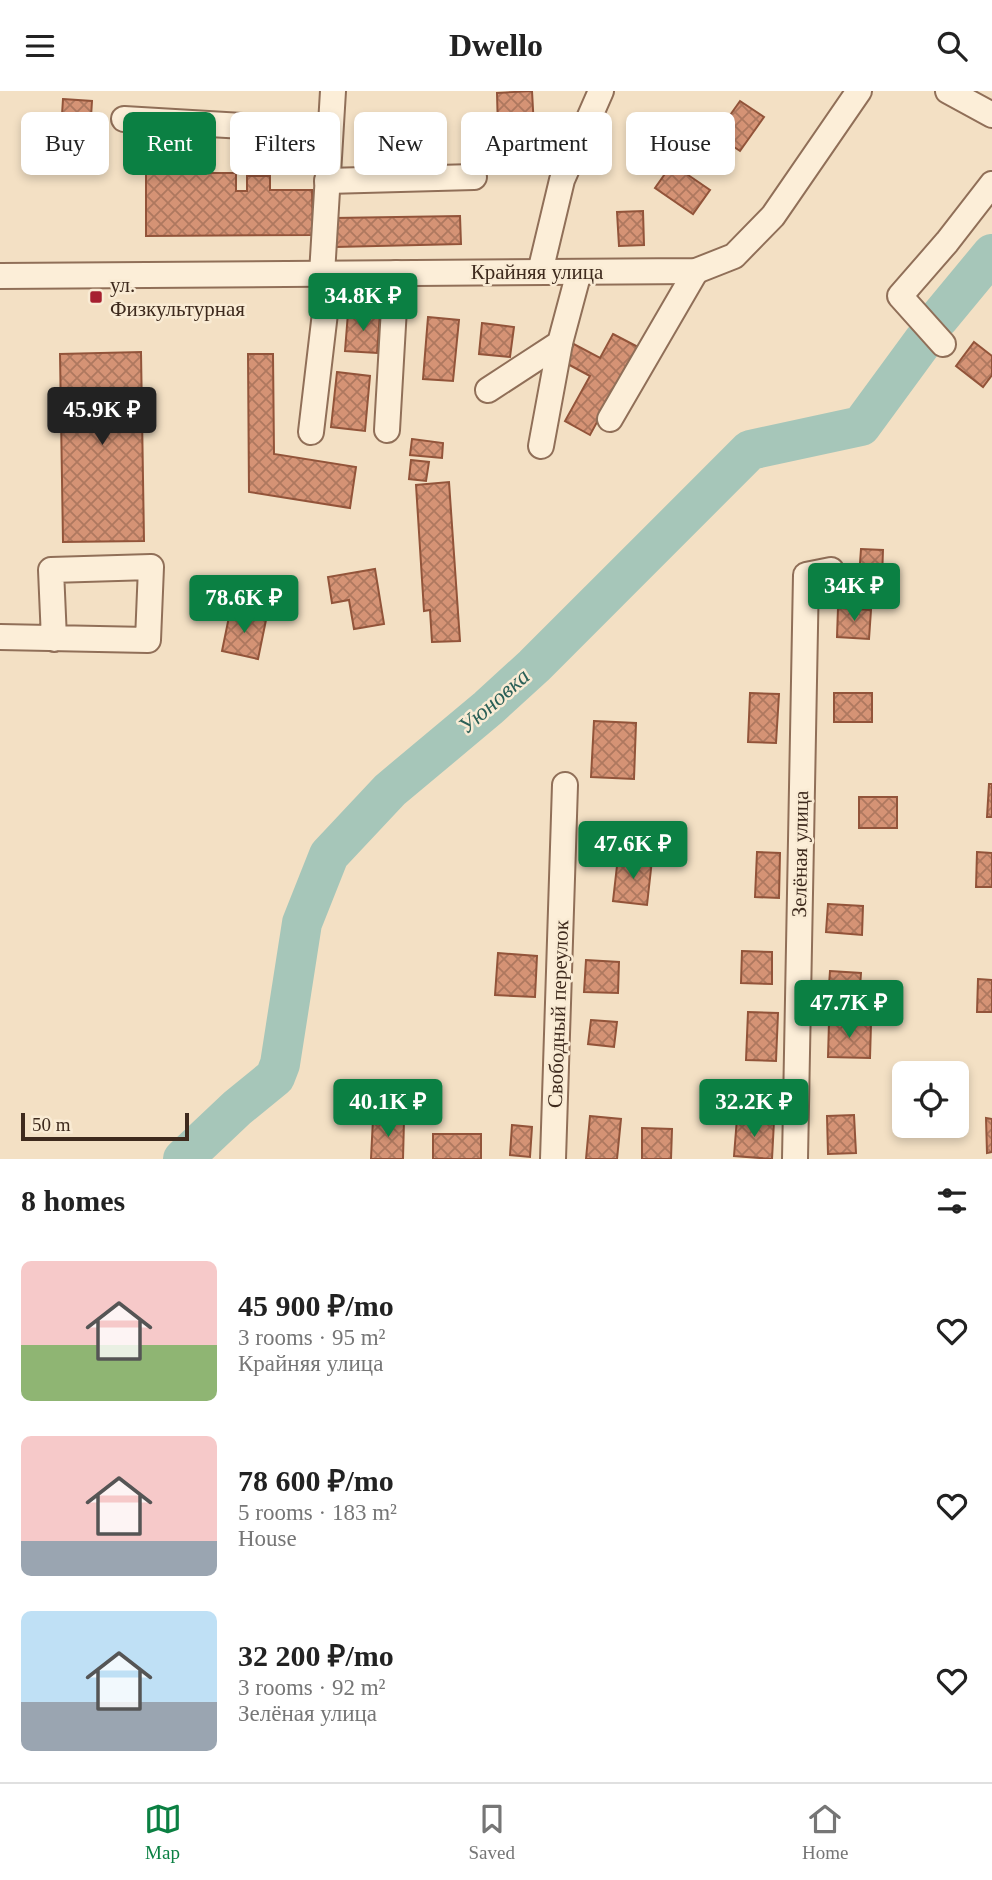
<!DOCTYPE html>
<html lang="en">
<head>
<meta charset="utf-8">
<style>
	:root { --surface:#fff; --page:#f6f6f6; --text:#222; --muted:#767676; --line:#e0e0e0; --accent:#0b8043 }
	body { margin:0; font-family:"Times New Roman",serif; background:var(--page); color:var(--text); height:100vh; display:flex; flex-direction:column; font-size:26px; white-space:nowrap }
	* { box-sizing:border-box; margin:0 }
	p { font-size:23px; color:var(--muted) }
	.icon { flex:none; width:38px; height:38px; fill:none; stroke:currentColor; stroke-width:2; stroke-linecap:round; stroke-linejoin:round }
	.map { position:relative; height:1068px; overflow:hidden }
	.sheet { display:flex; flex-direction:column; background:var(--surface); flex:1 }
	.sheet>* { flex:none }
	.guide { position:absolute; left:21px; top:21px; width:950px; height:63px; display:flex; gap:14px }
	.fabs { position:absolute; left:892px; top:970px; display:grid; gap:14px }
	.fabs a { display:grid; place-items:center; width:77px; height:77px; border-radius:10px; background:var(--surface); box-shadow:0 4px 10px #0003; font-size:35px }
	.scale { position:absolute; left:21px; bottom:18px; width:168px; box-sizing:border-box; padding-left:7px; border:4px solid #3e2a1d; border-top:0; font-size:19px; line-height:24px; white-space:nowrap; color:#3e2a1d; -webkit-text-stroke:5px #f9ebd4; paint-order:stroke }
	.price { position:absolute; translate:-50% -60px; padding:0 16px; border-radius:7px; background:var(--accent); color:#fff; font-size:23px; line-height:46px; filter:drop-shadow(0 2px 4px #0008) }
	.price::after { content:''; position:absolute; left:50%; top:42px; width:21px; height:16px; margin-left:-10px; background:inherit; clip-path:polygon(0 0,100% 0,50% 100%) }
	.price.on { background:#222; color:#fff }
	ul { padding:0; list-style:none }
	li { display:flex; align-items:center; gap:21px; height:175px; padding:0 21px }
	li span { display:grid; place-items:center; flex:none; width:196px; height:140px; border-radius:10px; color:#555 }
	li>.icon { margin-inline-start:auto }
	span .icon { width:84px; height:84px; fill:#fffc; stroke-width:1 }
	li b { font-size:30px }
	h2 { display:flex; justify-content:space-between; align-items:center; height:84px; padding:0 21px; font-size:30px }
	.chip { padding:0 24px; border-radius:10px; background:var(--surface); box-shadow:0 4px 10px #0003; font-size:24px; line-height:63px }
	.chip.on { background:var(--accent); color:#fff }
	header { display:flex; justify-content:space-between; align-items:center; height:91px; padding:0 21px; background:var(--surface); font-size:32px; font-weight:700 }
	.menu { display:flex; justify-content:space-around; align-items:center; height:98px; border-top:2px solid var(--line); background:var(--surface); font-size:19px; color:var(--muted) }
	.menu a { display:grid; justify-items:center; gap:4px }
	.menu .on { color:var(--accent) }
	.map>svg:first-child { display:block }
</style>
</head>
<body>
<header><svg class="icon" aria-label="menu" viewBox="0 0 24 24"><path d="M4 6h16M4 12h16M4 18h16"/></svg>Dwello<svg class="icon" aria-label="search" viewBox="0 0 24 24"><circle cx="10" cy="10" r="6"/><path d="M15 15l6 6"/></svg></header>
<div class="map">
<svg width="992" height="1068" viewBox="0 0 992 1068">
	<defs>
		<pattern id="building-cross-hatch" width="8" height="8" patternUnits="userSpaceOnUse" patternTransform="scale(1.75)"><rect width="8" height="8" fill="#d59375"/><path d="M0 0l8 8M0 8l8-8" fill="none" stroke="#ae785f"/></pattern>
	</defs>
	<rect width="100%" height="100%" fill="#f3e0c4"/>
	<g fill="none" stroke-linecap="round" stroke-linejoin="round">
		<!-- river -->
		<g stroke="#a6c6b9" stroke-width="40">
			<path d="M939,227l53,-64"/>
			<path d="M183,1068l54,-51 38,-31 5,-13 22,-141 27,-68 61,-65 98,-82 46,-42 216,-216 111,-24 63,-86"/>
		</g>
	</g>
	<!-- building -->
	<g fill="url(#building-cross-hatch)" stroke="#92543a" stroke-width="2">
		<path d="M532,0l2,37 -36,2 -1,-37z"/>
		<path d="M63,8l29,2 -4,63 -29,-2z"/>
		<path d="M740,10l24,16 -24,34 -24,-16z"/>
		<path d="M208,57v25h28v18h11v-15h23v14h42l1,45 -167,1v-74l45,-1v-12z"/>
		<path d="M672,73l38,26 -17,24 -38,-26z"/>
		<path d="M643,120l1,34 -25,1 -2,-34z"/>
		<path d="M460,125l1,28 -126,3 -1,-29z"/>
		<path d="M348,222l32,1 -3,39 -32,-2z"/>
		<path d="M428,226l31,3 -6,61 -30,-2z"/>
		<path d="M482,232l32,4 -4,30 -31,-3z"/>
		<path d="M613,243l25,13 -48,88 -25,-14 25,-45 -26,-14 10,-18 26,14z"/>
		<path d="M974,251l18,14v19l-9,12 -27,-21z"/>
		<path d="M141,261l3,189 -81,1 -3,-188z"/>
		<path d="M248,263h25l1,100 82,13 -6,41 -101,-16z"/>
		<path d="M337,281l33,4 -5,55 -34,-4z"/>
		<path d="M412,348l31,4 -1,15 -32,-3z"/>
		<path d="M411,369l18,2 -3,19 -17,-2z"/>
		<path d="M449,391l11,159 -28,1 -2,-32 -6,1 -8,-126z"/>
		<path d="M861,458l22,1 -1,28 -23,-1z"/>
		<path d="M375,478l9,55 -30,5 -5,-29 -17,3 -4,-26z"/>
		<path d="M838,517l33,2 -2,29 -32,-2z"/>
		<path d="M230,521l36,8 -8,39 -36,-8z"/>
		<path d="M750,602l29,1 -3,49 -28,-1z"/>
		<rect x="834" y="602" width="38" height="29"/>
		<path d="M594,630l42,2 -2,56 -43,-2z"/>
		<path d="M989,693h3v33h-5z"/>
		<rect x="859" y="706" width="38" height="31"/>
		<path d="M757,761l23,1 -1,45 -24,-1z"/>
		<path d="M977,761l15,1v34h-16z"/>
		<path d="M618,766l34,3 -5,45 -34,-4z"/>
		<path d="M828,813l35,2 -1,29 -36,-3z"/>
		<path d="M742,860l30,1v32l-31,-1z"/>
		<path d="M498,862l39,3 -2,41 -40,-2z"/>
		<path d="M586,869l33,2 -1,31 -34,-1z"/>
		<path d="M830,880l31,2 -2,28 -31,-2z"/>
		<path d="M978,888l14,1v32h-15z"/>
		<path d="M748,921l30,1 -2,48 -30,-1z"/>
		<path d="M591,929l26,2 -3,25 -26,-3z"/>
		<path d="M829,931l42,2 -1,34 -42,-1z"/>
		<path d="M854,1024l2,38 -28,1 -1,-38z"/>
		<path d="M590,1025l31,3 -4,40h-31z"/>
		<path d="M737,1027l37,3 -2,38 -38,-3z"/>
		<path d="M986,1027l6,1v33l-5,1z"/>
		<path d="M373,1028l31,1 -1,39h-32z"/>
		<path d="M512,1034l20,2 -2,30 -20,-2z"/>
		<path d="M642,1037l30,1 -1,30h-29z"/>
		<rect x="433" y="1043" width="48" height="25"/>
	</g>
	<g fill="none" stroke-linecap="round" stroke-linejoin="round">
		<!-- minor casing -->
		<g stroke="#906f58" stroke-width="28">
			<g id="minor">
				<path d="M948,0l44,24"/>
				<path d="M124,28l206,12"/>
				<path d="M327,90l147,-4"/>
				<path d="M540,181l22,-92 39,-89"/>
				<path d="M0,185l696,-5 38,-15 39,-40 86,-125"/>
				<path d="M943,253l-43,-48 47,-54 45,-58"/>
				<path d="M488,299l72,-47 19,-71"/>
				<path d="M610,328l86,-148"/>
				<path d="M387,339l9,-157"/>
				<path d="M311,341l14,-119 -3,-39 11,-183"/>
				<path d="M541,355l19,-103"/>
				<path d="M0,546l148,3 3,-73 -100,3 3,69"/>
				<path d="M553,1068l12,-374"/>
				<path d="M795,1068l11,-584 25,-5"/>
			</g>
		</g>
		<!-- minor -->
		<use href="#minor" stroke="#fceed8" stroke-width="24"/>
	</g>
	<!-- markers -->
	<rect fill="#a62030" stroke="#f9ebd4" stroke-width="2.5" x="89" y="199" width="14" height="14" rx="3.5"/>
	<g text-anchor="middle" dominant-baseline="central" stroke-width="5" stroke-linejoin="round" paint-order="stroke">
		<!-- street labels -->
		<g font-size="21" fill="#3e2a1d" stroke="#f9ebd4">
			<text x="537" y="181">Крайняя улица</text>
			<text transform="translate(800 763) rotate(-89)">Зелёная улица</text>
			<text transform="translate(558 923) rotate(-88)">Свободный переулок</text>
		</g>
		<!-- poi labels -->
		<g font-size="21" fill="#3e2a1d" stroke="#f9ebd4" text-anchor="start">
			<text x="110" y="194">ул.<tspan x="110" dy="24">Физкультурная</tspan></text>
		</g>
		<!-- water labels -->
		<g font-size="23" font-style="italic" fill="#2b6057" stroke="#f9ebd4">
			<text transform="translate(494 610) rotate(-41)">Уюновка</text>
		</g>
	</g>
</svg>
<div class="fabs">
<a><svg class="icon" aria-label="locate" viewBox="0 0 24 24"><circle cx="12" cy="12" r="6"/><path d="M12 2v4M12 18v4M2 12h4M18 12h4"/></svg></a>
</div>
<div class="scale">50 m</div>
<b class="price" style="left:363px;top:242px">34.8K ₽</b>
<b class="price on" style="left:102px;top:356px">45.9K ₽</b>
<b class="price" style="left:854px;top:532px">34K ₽</b>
<b class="price" style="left:244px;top:544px">78.6K ₽</b>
<b class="price" style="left:633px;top:790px">47.6K ₽</b>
<b class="price" style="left:849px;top:949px">47.7K ₽</b>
<b class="price" style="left:388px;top:1048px">40.1K ₽</b>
<b class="price" style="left:754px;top:1048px">32.2K ₽</b>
<div class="guide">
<a class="chip">Buy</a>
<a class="chip on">Rent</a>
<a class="chip">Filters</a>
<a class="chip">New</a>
<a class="chip">Apartment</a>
<a class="chip">House</a>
</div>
</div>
<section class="sheet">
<h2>8 homes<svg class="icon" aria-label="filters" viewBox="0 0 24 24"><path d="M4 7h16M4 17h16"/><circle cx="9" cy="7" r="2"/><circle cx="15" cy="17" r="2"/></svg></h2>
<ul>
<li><span style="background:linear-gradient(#f6c9c9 60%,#8fb573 0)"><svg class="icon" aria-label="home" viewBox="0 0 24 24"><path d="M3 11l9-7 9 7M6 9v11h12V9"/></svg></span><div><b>45 900 ₽/mo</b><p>3 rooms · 95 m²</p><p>Крайняя улица</p></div><svg class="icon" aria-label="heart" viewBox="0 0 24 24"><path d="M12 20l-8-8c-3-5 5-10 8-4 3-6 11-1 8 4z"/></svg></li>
<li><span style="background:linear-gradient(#f6c9c9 75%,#9aa5b1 0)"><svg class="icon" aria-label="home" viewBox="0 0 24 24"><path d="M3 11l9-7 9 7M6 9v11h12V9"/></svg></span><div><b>78 600 ₽/mo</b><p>5 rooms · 183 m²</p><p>House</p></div><svg class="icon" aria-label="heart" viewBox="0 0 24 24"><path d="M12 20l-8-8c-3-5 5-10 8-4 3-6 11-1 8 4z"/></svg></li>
<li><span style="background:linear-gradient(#bfe0f5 65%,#9aa5b1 0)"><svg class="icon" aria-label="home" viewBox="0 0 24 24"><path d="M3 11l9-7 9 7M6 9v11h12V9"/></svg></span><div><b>32 200 ₽/mo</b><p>3 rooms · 92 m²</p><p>Зелёная улица</p></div><svg class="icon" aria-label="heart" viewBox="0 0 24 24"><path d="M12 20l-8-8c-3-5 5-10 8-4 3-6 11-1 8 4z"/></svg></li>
</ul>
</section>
<nav class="menu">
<a class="on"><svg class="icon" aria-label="map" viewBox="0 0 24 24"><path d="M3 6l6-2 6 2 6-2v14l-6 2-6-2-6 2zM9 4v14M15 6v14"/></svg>Map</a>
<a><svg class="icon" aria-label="saved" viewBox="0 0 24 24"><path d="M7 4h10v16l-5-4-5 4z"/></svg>Saved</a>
<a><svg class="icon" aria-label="home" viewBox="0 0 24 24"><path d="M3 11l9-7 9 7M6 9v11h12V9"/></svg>Home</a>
</nav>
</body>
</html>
